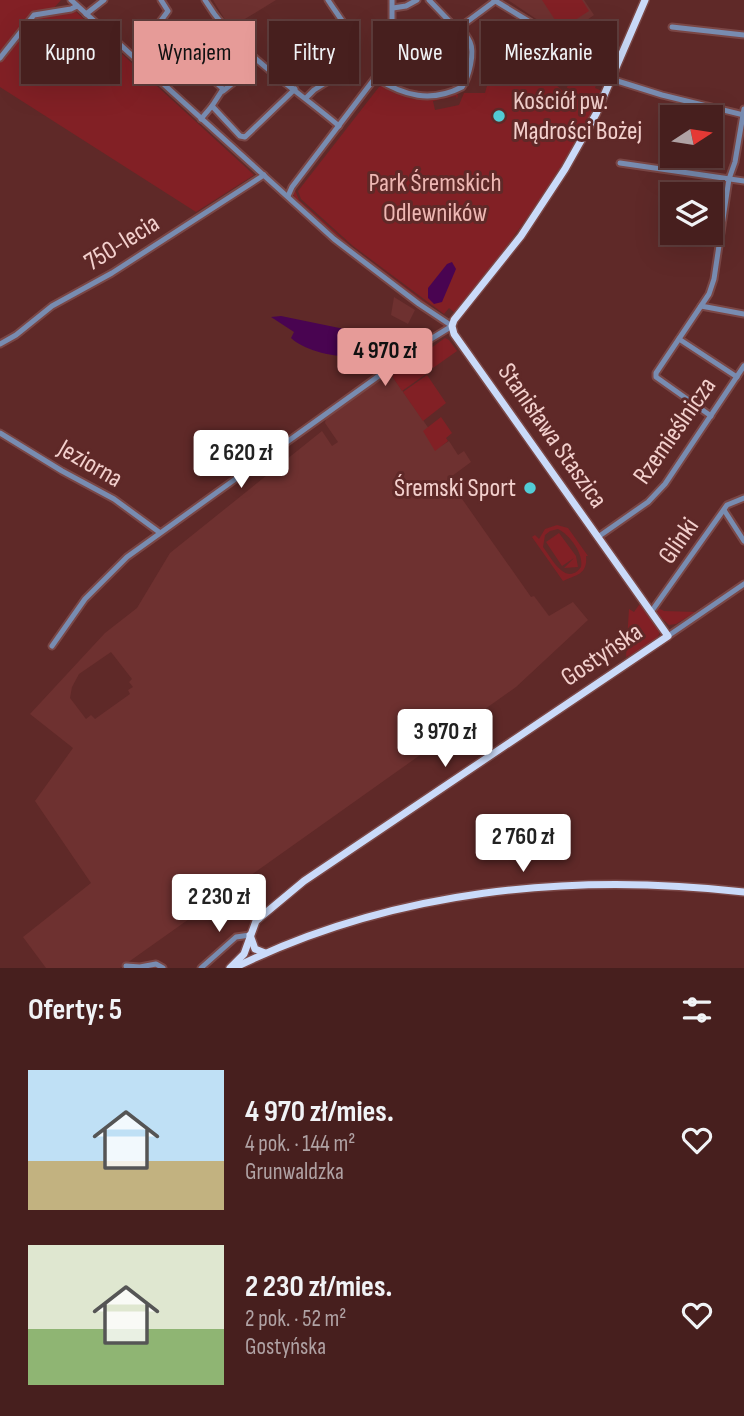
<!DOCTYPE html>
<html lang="pl">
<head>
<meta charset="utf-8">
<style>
	:root { --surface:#471f1e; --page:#4e2727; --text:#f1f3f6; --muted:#b0a2a4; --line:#5f3d3c; --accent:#e69b98 }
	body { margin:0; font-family:"Sofia Sans Condensed",sans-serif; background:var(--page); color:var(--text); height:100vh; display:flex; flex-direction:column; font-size:26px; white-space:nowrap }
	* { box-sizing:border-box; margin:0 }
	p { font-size:23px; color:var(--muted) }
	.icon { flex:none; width:38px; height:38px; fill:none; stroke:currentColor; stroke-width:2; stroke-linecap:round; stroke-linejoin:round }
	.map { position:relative; height:968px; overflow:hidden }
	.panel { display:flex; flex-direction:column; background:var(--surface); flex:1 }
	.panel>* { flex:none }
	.hud { position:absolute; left:21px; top:21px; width:704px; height:63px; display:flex; gap:14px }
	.needle { width:46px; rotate:78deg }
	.tools { position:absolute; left:660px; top:105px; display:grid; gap:14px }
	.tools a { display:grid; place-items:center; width:63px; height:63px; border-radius:0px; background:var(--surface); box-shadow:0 7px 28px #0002,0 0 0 2px var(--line); font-size:35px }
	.price { position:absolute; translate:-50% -60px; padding:0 16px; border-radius:7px; background:#fff; color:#222; font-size:23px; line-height:46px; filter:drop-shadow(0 2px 4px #0008) }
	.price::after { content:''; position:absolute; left:50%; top:42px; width:21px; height:16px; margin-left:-10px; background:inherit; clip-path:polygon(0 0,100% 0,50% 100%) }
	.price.selected { background:var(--accent); color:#111 }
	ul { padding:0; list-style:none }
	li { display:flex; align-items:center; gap:21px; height:175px; padding:0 28px }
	li span { display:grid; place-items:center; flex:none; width:196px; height:140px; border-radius:0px; color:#555 }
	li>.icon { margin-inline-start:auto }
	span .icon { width:84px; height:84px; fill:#fffc; stroke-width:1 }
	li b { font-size:30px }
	h2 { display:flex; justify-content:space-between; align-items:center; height:84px; padding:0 28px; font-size:30px }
	.tag { padding:0 24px; border-radius:0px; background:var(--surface); box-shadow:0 7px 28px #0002,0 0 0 2px var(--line); font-size:24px; line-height:63px }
	.tag.selected { background:var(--accent); color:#111 }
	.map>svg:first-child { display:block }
</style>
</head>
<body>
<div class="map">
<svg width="744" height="968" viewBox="0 0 744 968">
	<rect width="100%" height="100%" fill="#5f2928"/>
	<!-- built -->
	<g fill="#6e3130" fill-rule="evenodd">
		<path d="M213,0h63l-46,28z"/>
		<path d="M508,0h76l10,15 -31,22z"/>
		<path d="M394,297l21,13 -7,14 -17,-9z"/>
		<path d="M384,376l4,2 4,-2 49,70 8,-5 9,14 6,-4 7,11 -23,17 83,118 3,-1 15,20 24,-14 15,18 -72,67 -396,281h-74l-23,-31 68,-54 -56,-82 38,-53 -43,-34 75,-81 32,-25 33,-55 152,-122 10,15 6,-4 -13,-19 1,-6zM111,652l21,27 -3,3 4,5 -5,3 2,4 -35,25 -4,-4 -5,4 -16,-21 2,-11 7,-13z"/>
	</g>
	<!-- green -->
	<g fill="#822025" fill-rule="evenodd">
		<path d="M0,0h61l-9,10h-17l-35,44z"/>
		<path d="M542,0h40l7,11 -28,18z"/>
		<path d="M75,11l179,164 -58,37 -196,-125v-25l35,-46z"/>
		<path d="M566,52l33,24 -4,12 7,3c-40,84 -90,150 -147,222l-6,-5 -5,6 -91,-68 -52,-47 -3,-8 81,-104 5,-2 28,14 19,-3 1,3 23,-4v-2l3,2 -1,4 -1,-3 -23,5 2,9 24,-5 5,-12h21l5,-18 -5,-4 8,-6 17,2 3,3 14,-1 2,2 10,3 2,-5 20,-13 8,9 1,4 -9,-10 -18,14 22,20 10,-28 -9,-10z"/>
		<path d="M294,188l5,12 53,47 88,66 -2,2 -114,-89 -29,-27 -2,-6z"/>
		<path d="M445,338l4,2 8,11 -24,17 -9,-15z"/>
		<path d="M414,360l12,14 -24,17 -10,-15z"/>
		<path d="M427,375l19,28 -23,18 -20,-29z"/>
		<path d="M441,417l11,16 -6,5 2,3 -13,10 -12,-20z"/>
		<path d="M557,525l11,3 20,28h-2c2,19 -11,19 -23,25l-31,-44 3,-2 4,4 6,-10zM558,529c12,6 26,25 23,38 -15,20 -29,-8 -38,-20l2,-12 5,-4z"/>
		<path d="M559,533l17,23 2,11 -14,1 10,-10 -12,8 -16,-24z"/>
		<path d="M639,605l4,1 17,25c-3,14 -21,21 -34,26l3,-48 5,3z"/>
		<path d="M658,608l6,3 32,1 -20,12 -7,1 -12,-11z"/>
	</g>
	<!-- water -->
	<g fill="#490451">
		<path d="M452,262l4,7 -14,33 -8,2 -6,-6v-10l19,-24z"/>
		<path d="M281,316l73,15 9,6 1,13 -5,6c-19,3 -55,-5 -68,-18l3,-6 -23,-15z"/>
	</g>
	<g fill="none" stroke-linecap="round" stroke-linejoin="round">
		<!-- minor casing -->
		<g stroke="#7a4746" stroke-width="9">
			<g id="minor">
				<path d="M71,0l263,239 85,65 33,22"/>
				<path d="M161,0l7,11 -11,15v3l66,60 -11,17"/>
				<path d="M205,0c32,53 87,86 134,126"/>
				<path d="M429,0l25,26 6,1 35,-26"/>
				<path d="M494,0l54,33 63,46 51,16 82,20"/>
				<path d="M393,8l13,-2 11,-6"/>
				<path d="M86,14l18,-14"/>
				<path d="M672,27l72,8"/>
				<path d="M0,58l34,-43 37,-6 6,-3"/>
				<path d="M191,61l21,-20"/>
				<path d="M376,78c28,18 55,25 86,9 7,-10 13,-34 8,-45 -3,-6 -7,-11 -10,-15"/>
				<path d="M291,86l6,-7 57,-37"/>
				<path d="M223,91l21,-17"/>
				<path d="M306,98l8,-8 40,-25c9,-22 -15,-47 -26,-65"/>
				<path d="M201,119l11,-13 28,30 5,1 50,-48"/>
				<path d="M620,163l124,18"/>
				<path d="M288,196l4,-9 89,-117 11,-30v-40"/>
				<path d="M701,306l43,8"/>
				<path d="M679,339l58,38"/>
				<path d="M0,344l16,-9 36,-29 60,-33 152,-98"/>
				<path d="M711,416l-55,-39v-4l53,-79 5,-15 15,-100 6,-17 9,-53"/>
				<path d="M0,433l62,38 52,28 45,33"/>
				<path d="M724,510l20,31"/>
				<path d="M598,537l50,-35 17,-18 79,-118"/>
				<path d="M651,612l76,-107 17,-7"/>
				<path d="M668,636l76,-52"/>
				<path d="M52,646l33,-47 42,-42 299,-215 26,-16"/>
				<path d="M126,966l14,1 16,-3 7,4"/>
				<path d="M201,968l35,-31 14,-2"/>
			</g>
		</g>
		<!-- major casing -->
		<g stroke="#7a4746" stroke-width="10">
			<g id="major">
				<path d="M250,935l5,14 10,4"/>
				<path d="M230,968l14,-14 12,-33 48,-40 364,-245 -214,-302 -2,-8 2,-6 67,-84 44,-67 31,-55 49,-114"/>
				<path d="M234,968c158,-78 337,-96 510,-76"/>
			</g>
		</g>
		<!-- minor -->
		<use href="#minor" stroke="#788cb1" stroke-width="5"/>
		<!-- major -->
		<use href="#major" stroke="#cadaf9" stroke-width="7"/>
	</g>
	<!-- markers -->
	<g fill="#52ccd6" stroke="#5f2928" stroke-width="2.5">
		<circle cx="499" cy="116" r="7"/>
		<circle cx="530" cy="488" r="7"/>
	</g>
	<g text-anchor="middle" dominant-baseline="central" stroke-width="6" stroke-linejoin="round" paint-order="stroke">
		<!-- poi labels -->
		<g font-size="26" fill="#f3d0cd" stroke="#5f2928" text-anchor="start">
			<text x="513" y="101">Kościół pw.<tspan x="513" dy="30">Mądrości Bożej</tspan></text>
			<text x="516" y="488" text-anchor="end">Śremski Sport</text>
		</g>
		<!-- park labels -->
		<g font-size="26" fill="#eeb7b3" stroke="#5f2928">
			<text x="435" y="183">Park Śremskich<tspan x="435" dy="30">Odlewników</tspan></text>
		</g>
		<!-- street labels -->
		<g font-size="26" fill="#f3d0cd" stroke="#5f2928">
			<text transform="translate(122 243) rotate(-32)">750-lecia</text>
			<text transform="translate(675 431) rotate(-55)">Rzemieślnicza</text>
			<text transform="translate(552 436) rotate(55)">Stanisława Staszica</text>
			<text transform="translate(90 464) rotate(30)">Jeziorna</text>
			<text transform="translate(679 541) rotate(-55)">Glinki</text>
			<text transform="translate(602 655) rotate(-34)">Gostyńska</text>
		</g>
	</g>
</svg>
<div class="tools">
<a><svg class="needle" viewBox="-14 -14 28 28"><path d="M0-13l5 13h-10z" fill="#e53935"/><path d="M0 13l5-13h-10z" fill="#b0a2a4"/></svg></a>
<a><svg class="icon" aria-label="layers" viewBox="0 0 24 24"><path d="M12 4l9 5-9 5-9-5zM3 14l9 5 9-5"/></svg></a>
</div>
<b class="price selected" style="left:385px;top:388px">4 970 zł</b>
<b class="price" style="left:241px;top:490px">2 620 zł</b>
<b class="price" style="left:445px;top:769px">3 970 zł</b>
<b class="price" style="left:523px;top:874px">2 760 zł</b>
<b class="price" style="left:219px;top:934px">2 230 zł</b>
<div class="hud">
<a class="tag">Kupno</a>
<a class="tag selected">Wynajem</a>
<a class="tag">Filtry</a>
<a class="tag">Nowe</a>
<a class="tag">Mieszkanie</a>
</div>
</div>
<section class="panel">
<h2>Oferty: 5<svg class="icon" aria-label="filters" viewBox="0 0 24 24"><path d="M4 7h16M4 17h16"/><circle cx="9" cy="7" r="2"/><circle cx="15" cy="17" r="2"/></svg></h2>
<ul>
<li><span style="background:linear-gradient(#bfe0f5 65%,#c2b280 0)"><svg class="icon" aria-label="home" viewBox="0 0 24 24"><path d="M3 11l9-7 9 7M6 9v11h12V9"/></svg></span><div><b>4 970 zł/mies.</b><p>4 pok. · 144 m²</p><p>Grunwaldzka</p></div><svg class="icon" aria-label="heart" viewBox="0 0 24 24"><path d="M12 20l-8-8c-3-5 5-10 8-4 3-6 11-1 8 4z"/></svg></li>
<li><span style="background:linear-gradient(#dfe7d0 60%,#8fb573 0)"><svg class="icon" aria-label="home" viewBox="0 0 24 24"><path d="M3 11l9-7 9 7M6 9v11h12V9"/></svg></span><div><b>2 230 zł/mies.</b><p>2 pok. · 52 m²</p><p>Gostyńska</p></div><svg class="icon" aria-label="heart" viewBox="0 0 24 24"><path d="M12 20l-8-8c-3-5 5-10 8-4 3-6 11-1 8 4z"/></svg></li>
</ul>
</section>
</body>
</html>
